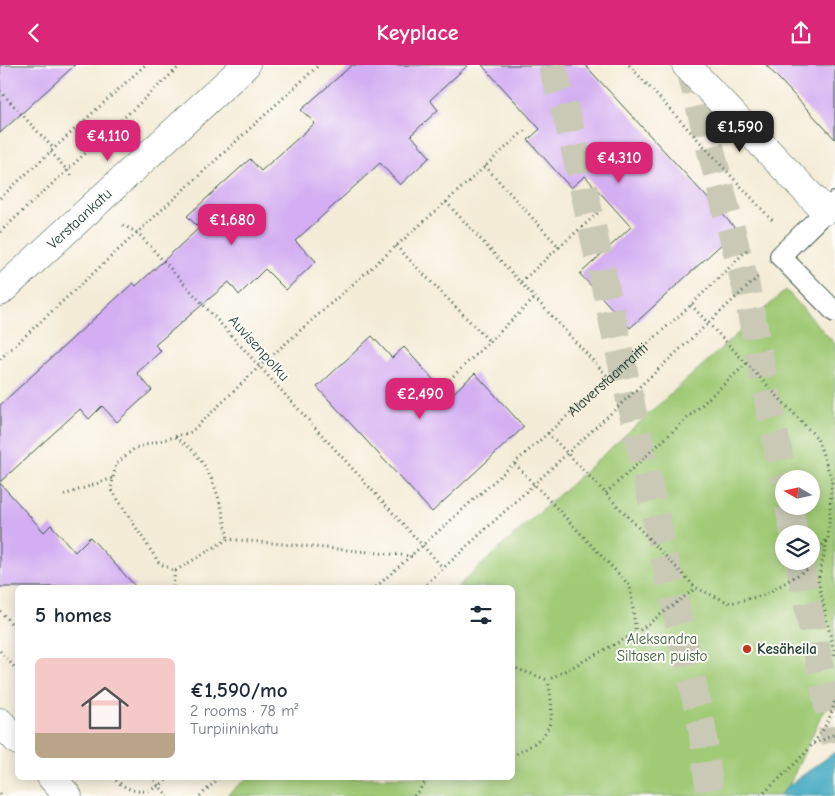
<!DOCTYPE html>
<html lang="en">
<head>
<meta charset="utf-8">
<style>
	:root { --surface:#fff; --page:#f2f2f3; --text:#1f2937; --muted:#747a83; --accent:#db2777 }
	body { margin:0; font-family:"Comic Neue",sans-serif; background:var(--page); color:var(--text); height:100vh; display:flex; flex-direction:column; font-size:19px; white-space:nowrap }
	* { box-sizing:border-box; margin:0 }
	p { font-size:16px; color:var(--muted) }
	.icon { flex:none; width:28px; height:28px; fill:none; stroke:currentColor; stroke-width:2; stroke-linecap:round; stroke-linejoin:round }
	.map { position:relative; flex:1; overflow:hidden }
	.panel { position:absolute; left:15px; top:520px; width:500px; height:195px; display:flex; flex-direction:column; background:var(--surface); border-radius:8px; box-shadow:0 2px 12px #0003 }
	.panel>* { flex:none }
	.needle { width:32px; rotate:279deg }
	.fabs { position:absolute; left:775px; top:405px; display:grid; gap:10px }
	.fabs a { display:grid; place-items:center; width:45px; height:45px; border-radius:50%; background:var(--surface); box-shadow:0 2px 12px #0003; font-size:25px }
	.price { position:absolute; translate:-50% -42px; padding:0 11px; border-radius:10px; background:var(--accent); color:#fff; font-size:16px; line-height:32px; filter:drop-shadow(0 1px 2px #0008) }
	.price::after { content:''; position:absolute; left:50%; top:30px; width:15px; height:11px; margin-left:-8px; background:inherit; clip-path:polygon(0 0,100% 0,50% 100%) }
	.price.on { background:#222; color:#fff }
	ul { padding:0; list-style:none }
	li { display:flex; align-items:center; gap:15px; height:125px; padding:0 20px }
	li span { display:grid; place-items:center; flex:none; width:140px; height:100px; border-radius:8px; color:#555 }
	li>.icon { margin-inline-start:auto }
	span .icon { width:60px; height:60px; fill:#fffc; stroke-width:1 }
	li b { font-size:21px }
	h2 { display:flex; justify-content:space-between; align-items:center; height:60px; padding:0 20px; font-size:21px }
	header { display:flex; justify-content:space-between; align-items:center; height:65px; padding:0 20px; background:var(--accent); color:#fff; font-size:22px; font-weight:800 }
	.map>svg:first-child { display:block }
</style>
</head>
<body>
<header><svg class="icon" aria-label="back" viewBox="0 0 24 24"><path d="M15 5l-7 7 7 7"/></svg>Keyplace<svg class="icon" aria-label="share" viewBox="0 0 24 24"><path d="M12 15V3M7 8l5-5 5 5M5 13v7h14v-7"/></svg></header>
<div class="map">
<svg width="835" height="731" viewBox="0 0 835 731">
	<rect width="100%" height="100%" fill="#fdfcf7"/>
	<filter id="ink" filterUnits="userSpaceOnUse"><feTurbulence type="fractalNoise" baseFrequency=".02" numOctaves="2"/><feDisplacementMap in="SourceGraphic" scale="10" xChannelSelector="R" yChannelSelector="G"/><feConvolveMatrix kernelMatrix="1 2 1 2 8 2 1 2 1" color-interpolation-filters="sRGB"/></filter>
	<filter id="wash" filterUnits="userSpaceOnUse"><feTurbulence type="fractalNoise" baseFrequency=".0096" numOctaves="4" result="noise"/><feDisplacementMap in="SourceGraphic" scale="20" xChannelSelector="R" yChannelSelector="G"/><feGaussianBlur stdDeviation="1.12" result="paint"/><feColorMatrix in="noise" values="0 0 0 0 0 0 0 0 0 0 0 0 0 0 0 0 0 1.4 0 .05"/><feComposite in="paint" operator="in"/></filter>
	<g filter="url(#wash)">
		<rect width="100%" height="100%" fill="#f4ecd7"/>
		<!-- green -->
		<path fill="#a0ca76" stroke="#608455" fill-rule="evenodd" d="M786,225l49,54v342l-46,99 -10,11h-553l21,-18 265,-1v-190h-55zM784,414h27v27h-27zM784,469h27v27h-27z"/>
		<!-- water -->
		<path fill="#41a8c1" stroke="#30727a" d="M835,687v44h-56l10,-11z"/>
		<g id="blocks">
			<!-- building -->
			<g fill="#d3aef2">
				<path d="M0,0h75l-75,68z"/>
				<path d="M352,0h116l-38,35 8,10 -27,25 19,22 -30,28 -20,-22 -85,78 21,20 -30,29 -21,-21 -26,26 -10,-13 -74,63 6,6 -24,22 15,17 -35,32 -15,-16 -13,13 -9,-10 -80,73v-77l133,-122 3,3 63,-58 -12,-12 63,-57 11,12 54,-48 -14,-13z"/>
				<path d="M482,0h103l152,165 -107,98 -50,-54 51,-47 -46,-51 -14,12 -43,-48 12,-11z"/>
				<path d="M766,0h69v74z"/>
				<path d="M372,271l20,22 12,-11 45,50 26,-24 49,54 -92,85 -115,-125z"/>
				<path d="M0,418l44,49 7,-7 24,27 15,-15 46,50h-136z"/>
			</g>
		</g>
	</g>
	<g filter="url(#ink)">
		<use href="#blocks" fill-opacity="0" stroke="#3f574c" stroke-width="1"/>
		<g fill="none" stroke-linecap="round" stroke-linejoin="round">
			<!-- highway-tunnel -->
			<g stroke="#c9c9b6" stroke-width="28" stroke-dasharray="28 14" stroke-linecap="butt">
				<path d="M552,0l20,71 130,591 8,69"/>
				<path d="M689,0l57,222 38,194"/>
				<path d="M789,441l5,28"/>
				<path d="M799,496l36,181"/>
			</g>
			<!-- lane casing -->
			<g stroke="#3f574c" stroke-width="22">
				<path id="lane" d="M835,137l-55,54 55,56"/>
			</g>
			<!-- street casing -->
			<g stroke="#3f574c" stroke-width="29">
				<g id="street">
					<path d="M686,0l139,146"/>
					<path id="s2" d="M0,227l246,-227"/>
					<path d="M0,657l18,19"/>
					<path d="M51,712l17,19"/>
				</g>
			</g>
			<!-- path -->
			<g stroke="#3f574c" stroke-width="3" stroke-dasharray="1 4" stroke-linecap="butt">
				<path d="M629,0l143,155"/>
				<path d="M0,26l54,58"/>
				<path d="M51,87l23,26"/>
				<path d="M485,101l74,81 -38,35"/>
				<path d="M0,133l145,-133"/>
				<path d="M446,137l79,-72"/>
				<path d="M123,160l15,8 305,335"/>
				<path d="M0,167l181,-167"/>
				<path d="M396,181l94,96"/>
				<path d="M559,182l39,-34"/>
				<path d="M691,240l126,133 15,42 -4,58 -10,42 17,77"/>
				<path d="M0,294l319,-294"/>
				<path d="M446,318l89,-85"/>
				<path d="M548,368l148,155 34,15 35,-8 41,-25 20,-30"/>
				<path d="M176,372c6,5 13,9 18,15 21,23 29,58 34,87"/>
				<path d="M515,399l115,122 6,47 -88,47"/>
				<path d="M606,428l140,-129"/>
				<path d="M64,430l49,-17"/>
				<path d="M412,491l-184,-17 -53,32 -16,-8 -48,-74 5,-25 19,-16 56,-16 69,-66 186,-164 163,176"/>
				<path d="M173,522l2,-16"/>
				<path id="s1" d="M376,522l315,-282 58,-57"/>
				<path d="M423,522l335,-310"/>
				<path d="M0,546l18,20"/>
				<path d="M636,568l60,-45"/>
				<path d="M0,586l18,20"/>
				<path d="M512,602l36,13"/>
				<path d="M814,679l21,-10"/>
				<path d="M512,691c41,-20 44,-32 36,-76"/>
				<path d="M112,712c21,19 37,19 58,0"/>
				<path d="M151,712l17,19"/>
				<path d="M0,729l2,2"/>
				<path d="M200,731l20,-19"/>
				<path d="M414,731l16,-19"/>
				<path d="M761,731c28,-28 66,-56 74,-96"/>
			</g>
			<!-- lane -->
			<use href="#lane" stroke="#fff" stroke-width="20"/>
			<!-- street -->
			<use href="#street" stroke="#fff" stroke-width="28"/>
		</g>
	</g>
	<!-- markers -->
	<circle fill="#c8321e" stroke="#fdfcf7" stroke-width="2" cx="747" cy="584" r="5"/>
	<g text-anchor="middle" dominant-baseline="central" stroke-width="4" stroke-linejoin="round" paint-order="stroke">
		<!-- street labels -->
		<g font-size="15" fill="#1f3d34" stroke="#fdfcf7">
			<text stroke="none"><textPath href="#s2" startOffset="108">Verstaankatu</textPath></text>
			<text transform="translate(259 283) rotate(48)">Auvisenpolku</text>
			<text stroke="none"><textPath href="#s1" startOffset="311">Alaverstaanraitti</textPath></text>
		</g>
		<!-- park labels -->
		<g font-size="15" fill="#3f6044" stroke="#fdfcf7">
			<text x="662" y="574">Aleksandra<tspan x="662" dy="17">Siltasen puisto</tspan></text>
		</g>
		<!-- poi labels -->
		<g font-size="15" font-weight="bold" fill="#1f3d34" stroke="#fdfcf7" text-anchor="start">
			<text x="757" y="584">Kesäheila</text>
		</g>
	</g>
</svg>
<div class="fabs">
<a><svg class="needle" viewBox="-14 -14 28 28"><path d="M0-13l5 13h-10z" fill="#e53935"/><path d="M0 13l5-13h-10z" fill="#747a83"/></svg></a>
<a><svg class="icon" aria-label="layers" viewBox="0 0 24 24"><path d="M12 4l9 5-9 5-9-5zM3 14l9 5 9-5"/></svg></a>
</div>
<b class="price on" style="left:740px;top:88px">€1,590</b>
<b class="price" style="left:108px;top:97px">€4,110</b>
<b class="price" style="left:619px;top:119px">€4,310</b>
<b class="price" style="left:232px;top:181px">€1,680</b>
<b class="price" style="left:420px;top:355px">€2,490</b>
<section class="panel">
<h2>5 homes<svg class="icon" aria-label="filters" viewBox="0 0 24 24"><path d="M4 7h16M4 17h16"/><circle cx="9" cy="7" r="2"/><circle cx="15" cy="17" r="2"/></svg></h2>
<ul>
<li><span style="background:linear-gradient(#f6c9c9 75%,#b9a48a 0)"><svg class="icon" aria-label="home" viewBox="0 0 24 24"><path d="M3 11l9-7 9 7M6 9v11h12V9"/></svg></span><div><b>€1,590/mo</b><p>2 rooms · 78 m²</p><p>Turpiininkatu</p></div></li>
</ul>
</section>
</div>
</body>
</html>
